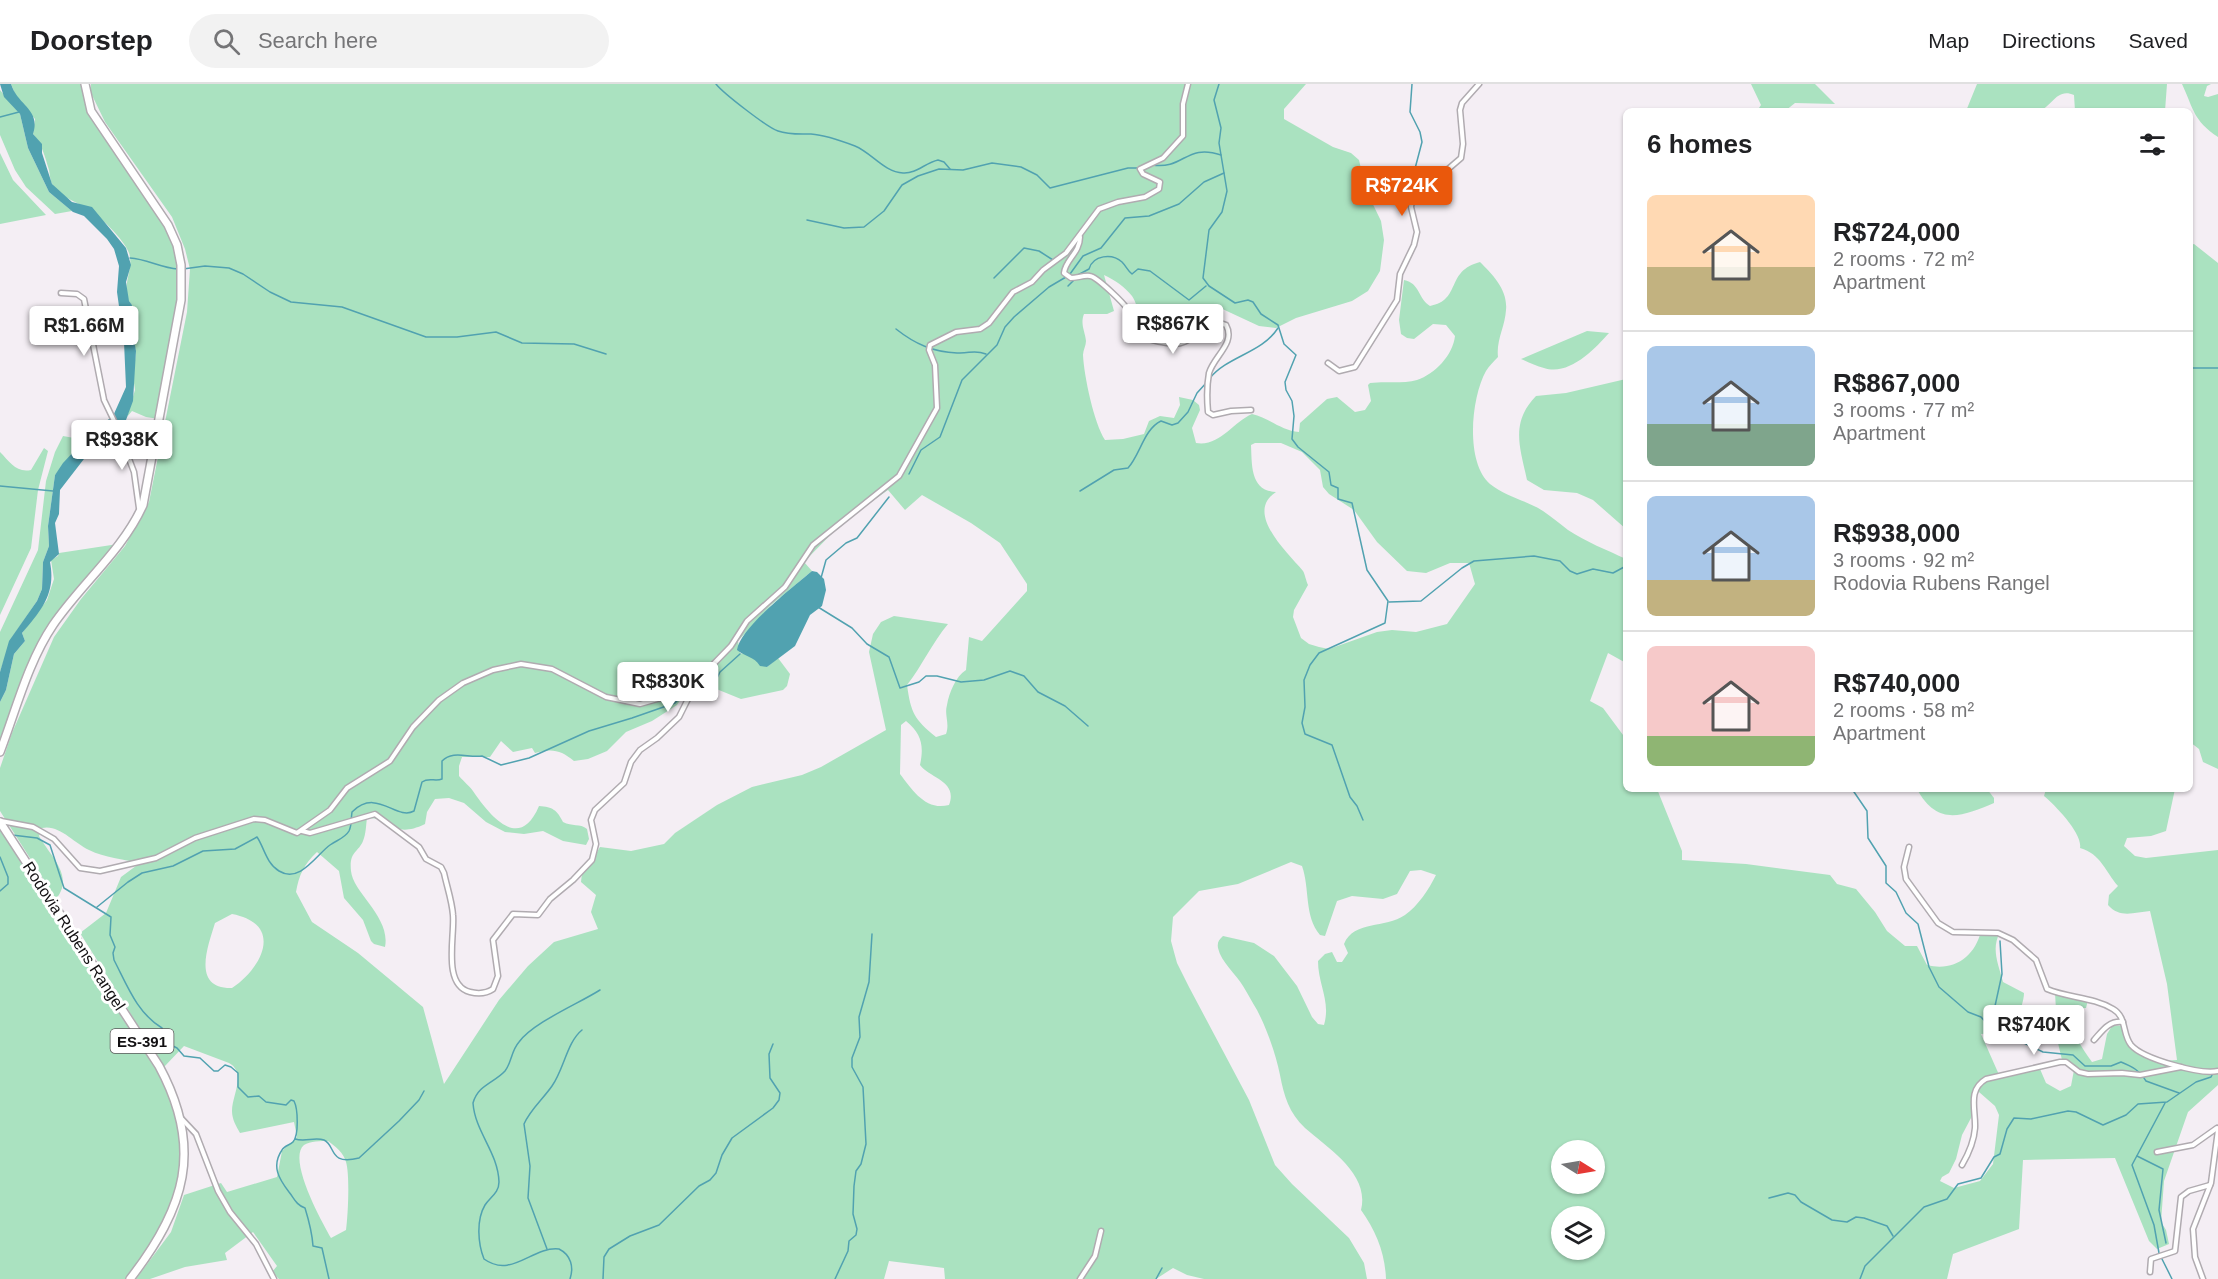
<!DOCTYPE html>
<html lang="en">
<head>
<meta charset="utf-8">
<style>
	:root { --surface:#fff; --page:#f2f2f2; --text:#202124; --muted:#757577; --line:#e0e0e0; --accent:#ea580c }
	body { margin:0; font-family:Helvetica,sans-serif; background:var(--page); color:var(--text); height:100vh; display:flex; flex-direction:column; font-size:22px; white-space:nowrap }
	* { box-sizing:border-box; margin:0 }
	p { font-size:20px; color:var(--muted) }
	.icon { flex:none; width:33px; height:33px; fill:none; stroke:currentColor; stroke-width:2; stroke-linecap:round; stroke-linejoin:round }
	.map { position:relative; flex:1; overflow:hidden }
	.details { position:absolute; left:1623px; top:24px; width:570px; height:684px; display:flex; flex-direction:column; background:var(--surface); border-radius:9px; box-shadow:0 2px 4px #0004 }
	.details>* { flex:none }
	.needle { width:39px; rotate:101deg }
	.fabs { position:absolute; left:1551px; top:1056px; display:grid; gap:12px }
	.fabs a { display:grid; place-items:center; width:54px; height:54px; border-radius:50%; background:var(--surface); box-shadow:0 2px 4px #0004; font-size:30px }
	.price { position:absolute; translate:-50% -51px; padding:0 14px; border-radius:6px; background:#fff; color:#222; font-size:20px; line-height:39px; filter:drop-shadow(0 2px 3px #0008) }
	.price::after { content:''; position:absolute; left:50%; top:36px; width:18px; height:14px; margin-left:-9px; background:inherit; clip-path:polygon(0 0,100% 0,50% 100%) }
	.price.on { background:var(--accent); color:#fff }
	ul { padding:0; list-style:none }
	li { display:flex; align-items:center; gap:18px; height:150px; padding:0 24px }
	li+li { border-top:2px solid var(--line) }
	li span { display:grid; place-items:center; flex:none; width:168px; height:120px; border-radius:9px; color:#555 }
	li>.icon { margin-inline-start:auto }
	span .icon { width:72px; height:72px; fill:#fffc; stroke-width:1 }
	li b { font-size:26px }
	h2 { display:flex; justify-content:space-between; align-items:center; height:72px; padding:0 24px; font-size:26px }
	header { display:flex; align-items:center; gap:36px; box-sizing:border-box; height:84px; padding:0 30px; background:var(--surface); border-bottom:2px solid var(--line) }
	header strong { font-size:28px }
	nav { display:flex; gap:33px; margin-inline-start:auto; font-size:21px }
	.search { width:420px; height:54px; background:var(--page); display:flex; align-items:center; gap:15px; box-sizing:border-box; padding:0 21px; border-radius:33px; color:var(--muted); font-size:22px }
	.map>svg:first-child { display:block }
</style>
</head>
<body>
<header>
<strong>Doorstep</strong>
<div class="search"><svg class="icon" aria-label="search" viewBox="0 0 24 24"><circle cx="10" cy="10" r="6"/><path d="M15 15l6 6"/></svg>Search here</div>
<nav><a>Map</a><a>Directions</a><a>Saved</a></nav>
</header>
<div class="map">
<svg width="2218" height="1195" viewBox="0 0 2218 1195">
	<rect width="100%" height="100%" fill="#f4eef4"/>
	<!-- green -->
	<g fill="#aae2c0" fill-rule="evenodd">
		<path d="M11,0h72l4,24 80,119 7,19 6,37 -21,136 -13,-2 -14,-6 -5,6 8,-27 -2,-14 3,-23 -6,-35 2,-13c-14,-15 3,-35 -3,-52 -5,-14 -31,-39 -44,-46 -12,-6 -25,-11 -33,-23 -2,-4 -2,-9 -3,-14 -4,-13 -7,-26 -16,-36l2,-15 -19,-23z"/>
		<path d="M91,0h1215l-22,25v10l49,28 18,6 8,7 7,30 15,31 3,19 -4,31 -12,20 -16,10 -56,17 -20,10 -17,-2 -43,-20h-8l-14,26 -10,4 -19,-7 -7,3c-5,-4 -11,-8 -15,-13 -6,-7 -6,-16 -11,-23 -7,-9 -17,-16 -28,-21l10,36 -7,3h-23c-4,10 1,17 2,27 0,5 -3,9 -3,14 1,21 11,68 22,85l18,-1 21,-5 5,-13 11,-5 14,2 6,-13 -1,-8 14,3 6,5 1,5 -8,18 4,15c24,4 37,-21 56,-29 17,4 30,17 47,18l1,-9 27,-24 10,-2 18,15 10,-2 6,-9 -3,-16 2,-2c14,-2 33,1 47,-3 18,-6 36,-25 38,-44l-9,-11 -13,-1 -19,15 -7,-1 -6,-4 -2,-14 5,-40c16,3 14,19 26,26 32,-6 15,-35 50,-44 13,13 28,28 26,48 -1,17 -10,30 -8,47 -4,4 -9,9 -12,14 -15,27 -21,91 4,113 16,13 36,16 53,27 9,6 17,13 25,19 18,12 39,20 58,29v104l-18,-10 -18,48 13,7 23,31v50h31l25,62v9l64,4 84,11 7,9 19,5 19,23 12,19 18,15h12l10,19c26,7 48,-8 54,-34l19,1c-9,17 -2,31 3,50l21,11c0,13 -11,27 0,39l-43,2 19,43 40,-8 6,14 14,8 11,-5 3,-16 -12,-10 -4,-17 -3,-50 33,7 -2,8 -16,1c0,22 10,36 22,53l10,-3 5,-25 5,-8 13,-1 -1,10c14,17 30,28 53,25l-10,-76 -17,-73c-15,1 -30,8 -42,-6l1,-10 9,-9c-13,-15 -17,-32 -38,-38 3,-14 -25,-43 -36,-52l2,-7h129l-9,42 -15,5 -24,2 -3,8 11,10 11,2 72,-8v235l-30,27 -24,69 -3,41 5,8 3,14 -12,5 -8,-8 -34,-83 -92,2 -4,69 -66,25 -6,25h-561c-1,-26 -10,-48 -25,-69 9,-36 -32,-61 -56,-82 -16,-15 -21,-32 -25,-53 -4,-20 -13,-46 -23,-65 -5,-8 -9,-16 -14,-24 -7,-12 -22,-24 -25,-38 -1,-6 1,-8 5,-12l31,7 20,13 23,30 15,31 6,7 6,1c7,-24 -6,-40 -6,-64l7,-7 7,-2 5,10h5l6,-9 -4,-9c10,-24 41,-15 61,-29 13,-9 24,-26 31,-40l-15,-5 -11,1 -13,23 -14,5 -31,-3 -15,5 -12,35 -5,-1c-16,-19 -10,-46 -18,-69l-11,-4 -53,22 -39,7 -26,26 -2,24 6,22 12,24 60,113 26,65 17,19 57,54 15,25 3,16h-163l-17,-4 -14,-7 -17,11h-211l-1,-11 -55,-7 -5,18h-605l-7,-7 5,-6 -24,-34 -28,21 2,7 -42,7 -35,12h-14l35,-47 13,-37 37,-12 6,9 50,-15 5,-26 15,-14 -3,-15 -54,11c-4,-7 -8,-14 -8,-22 0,-16 15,-38 -3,-48l-45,-17 -20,21 -84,-134 26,-20 15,-36 19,-14c-17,-4 -35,-5 -51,-13 -15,-7 -30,-26 -47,-22l-3,8c11,20 36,40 17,63l-56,-88v-43l12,-35 42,-96 27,-38 44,-53 24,-44 38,-190 3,-43 -5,-20 -13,-32 -67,-95 -14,-29zM1255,359h26l21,9 18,18 3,17 6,7 25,16 23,32 30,29 19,2 24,-10h19l6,21 -28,40 -31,8 -24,-2 -15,2 -48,17 -10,-2 -10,-3 -8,-6 -8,-21 1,-7 14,-25c-2,-4 -3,-11 -5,-14 -16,-19 -59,-58 -27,-79 -26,-1 -24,-27 -25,-47zM888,406l17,20 17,-15 49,28 29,20 27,41v7l-45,50 -13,-4 -3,33c-10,6 -17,23 -19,35 -3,10 3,18 -1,29l-10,3c-22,-18 -25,-24 -29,-52 15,-19 25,-42 41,-61l-54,-8 -13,6 -8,12 -4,18 17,78 -65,37 -19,8 -50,12 -35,18 -42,28 -11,11 -33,7 -31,-4c-6,11 -19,22 -19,35l15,13 -5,17 7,17 -44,13 -26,24 -29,34 -55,84 -21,-77 -65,-54 -46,-31 -16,-30c3,-17 8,-28 21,-40l22,19 5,27 19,22 8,21 3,3 11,3c6,-30 -32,-54 -34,-76 -2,-20 7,-18 12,-30 3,-7 3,-16 4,-23 25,-1 25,22 58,6l2,-12 8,-13 14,-1 15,5 22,19 19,10 19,2 19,-3 20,10 23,4 3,-6 -2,-10c-7,-6 -15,-2 -24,-7 -6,-12 -10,-15 -24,-16 -19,45 -47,12 -64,-12 -4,-7 -11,-12 -16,-18v-10l3,-9h28l11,-16 12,11 19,-4 3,5c17,-5 26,-3 39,8l14,-2 19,-8 19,-19 26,-11 25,-16 9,-14 15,-5h8l32,13 42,-9 4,-4 3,-12 -12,-16 -11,9 -19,-12 -8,-2 -2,-12 33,-36 41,-34 -8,-9 40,-41zM906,637c16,13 18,25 14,44 11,14 38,16 29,40 -23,6 -36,-14 -49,-31l1,-49zM232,830c52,10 31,53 0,74 -41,1 -24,-42 -17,-65zM1979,1008l16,14 4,9 -6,49 -13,17 -26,7 -14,-7 2,-4 7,-4 7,-14 6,-24 9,-17 1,-20zM328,1057c7,5 16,12 18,21 4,13 2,54 0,68l-15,8c-9,-16 -44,-79 -27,-93 6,-4 17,-4 24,-4zM1562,1066h32v34h-32zM1562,1132h32v34h-32z"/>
		<path d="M1751,0h64l20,20 -40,-1 -10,8h-28l4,-6z"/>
		<path d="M1977,0h190l-2,27h-90l-1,-16c-18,-8 -22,13 -36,16 -16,4 -54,0 -72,0z"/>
		<path d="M2182,0h29l-4,2 -3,10 4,1 10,-3v43c-25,-17 -24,-27 -36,-53z"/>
		<path d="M0,6l20,24 8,34 21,44 23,19 -17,3 -29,-27 -11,-17 -15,-35z"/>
		<path d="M0,69l13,27 33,35 -46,9z"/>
		<path d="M2194,160l24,19v506l-15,-7 -4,-13 -9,-7v-497z"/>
		<path d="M1587,247l22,2c-15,17 -40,43 -65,35 -8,-2 -16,-6 -23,-9z"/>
		<path d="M1626,295v150l-33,-29 -16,-7 -33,-3 -17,-10c-7,-33 -17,-57 9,-84l30,-3z"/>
		<path d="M63,352l22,4 -30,35 -7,51 1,20 -6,16 -1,27 -5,12 -26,38 -11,33v-40l38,-82 8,-69 9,-29z"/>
		<path d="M44,364l4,3 -10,39 -7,58 -31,67v-163c10,10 16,21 31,18z"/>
		<path d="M118,460l-70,89 -48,111v-42l6,-12 8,-36 11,-13 -3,-8 25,-33 7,-21 -3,-19 7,-4 1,-3z"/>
		<path d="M1917,705h70l7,9v5c-33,14 -57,23 -77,-14z"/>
		<path d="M0,740l31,52 124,190 21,45 6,29 -1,37 -13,44 -41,58h-127z"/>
	</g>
	<!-- water -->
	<g fill="#51a2b0">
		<path d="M0,0h11c7,22 30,25 22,50l9,10v9l10,31 20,18 20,5 34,41 5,17 -5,17 3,19 3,4 -2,13 6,33 -3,50 -7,19 -22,13 -44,57 -1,24 -4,9 4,31 -9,8c6,31 -8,48 -28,71l3,8 -11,13 -8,36 -6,12v-30l9,-31 28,-40 5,-12 1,-27 6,-16 -1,-20 7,-51 8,-12 30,-32 20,-15 13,-29 -2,-45 -7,-50 2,-26 -5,-17 -7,-10 -23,-23 -11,-4 -24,-20 -21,-44 -8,-34 -16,-17z"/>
		<path d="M812,487l5,1 7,7 2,11 -4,16 -12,9 -15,31 -28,21 -7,-1c-6,-10 -15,-9 -23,-16 3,-22 56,-63 75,-79z"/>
	</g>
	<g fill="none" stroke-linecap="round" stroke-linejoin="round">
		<!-- stream -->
		<g stroke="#51a2b0" stroke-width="1.5">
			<path d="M716,0c7,9 52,44 62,47 11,4 22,3 33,3 14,1 31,7 44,12 17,7 29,26 48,27 13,1 22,-10 35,-13l6,2 6,7"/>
			<path d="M1219,0l-5,16 7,28 -2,15 8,48 -5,21 -13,18 -6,48 6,8 26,17 13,-3 5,2 8,12 17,11 6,19 12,11 -11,27 1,8 6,11 2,15 -2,23 6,8 31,25 2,13 7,3v11l14,4 15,67 21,31 -3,22 -66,30 -9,12 -6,15 1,27 -3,16 3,11 27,11 18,52 7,9 6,14"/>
			<path d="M0,33l19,-5"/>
			<path d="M1152,81c32,5 34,-22 69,-10"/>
			<path d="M1407,115l15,-57 -2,-10 -10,-20 2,-28"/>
			<path d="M807,136l37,8 20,-1 20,-16 18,-26 16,-9 21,-7 24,1 29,-7 29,4 16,8 13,13 78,-20h11"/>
			<path d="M130,174c17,1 31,10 48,11"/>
			<path d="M183,185l22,-3 24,2 14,6 27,18 21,10 51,5 84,30h31l39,-5 26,11 52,1 32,10"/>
			<path d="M1070,190l13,-18 18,-8 24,-30 24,-2 30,-12 25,-22 20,-9"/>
			<path d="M1076,192l13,-7c4,-14 23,-16 33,-7 4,4 5,8 10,12l6,-5 12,2 39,29 17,-14"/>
			<path d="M994,194l30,-30 15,3 14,9"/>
			<path d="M1068,202l6,-6"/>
			<path d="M896,245c19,15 37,23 61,24 13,1 16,-4 29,1"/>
			<path d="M2190,284h28"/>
			<path d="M1210,294c18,-22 52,-25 68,-50"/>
			<path d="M909,390l12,-24 19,-13 22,-57 35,-35 8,-18 9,-10 35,-30 17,-10"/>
			<path d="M0,402l53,5"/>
			<path d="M1080,407l34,-21 14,-2c12,-13 16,-39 33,-47l11,4 6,-2 10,-11 9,-19 10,-11"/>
			<path d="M821,494l5,-18 20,-17 11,-5 32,-41"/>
			<path d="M1389,518l32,-1 41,-33 12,-7 60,-5 26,5 10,10 7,3 16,-5 20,4 13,-7"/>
			<path d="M818,523l34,21 15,16 22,13 11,31 19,-6 7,-6h11l24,6 23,-2 26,-9 14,5 14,16 27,14 23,20"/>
			<path d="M698,601l6,2 10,-3 6,-12 20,-18"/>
			<path d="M1852,705l15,22 1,27 18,28v17l10,9 10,21 12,11 11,43 10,20 29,25 13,5 10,11 4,1 8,-8 7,1 12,9 2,12 19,9 30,3 12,11h26l10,-4c12,5 18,8 25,19l33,12"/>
			<path d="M12,751l25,3 13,7 14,43 47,29 -1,18 5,12 -2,6 1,7c13,25 23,53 48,68l3,14 12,6 7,8 16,2 14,13h4l7,-6 6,2 7,6v14l10,10 11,-1 7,6 20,3 5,-5 3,1c4,8 5,34 -1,41 -3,3 -9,4 -11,8 -11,16 -3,29 7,42 5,6 7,13 16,16 4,13 7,23 8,38l9,2 7,31"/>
			<path d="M0,773l8,20v7l-8,7"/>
			<path d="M97,823l31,-25 14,-9 31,-7 30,-15 32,-2 22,-12c7,10 9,26 22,34 21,13 38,-17 51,-26 7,-5 15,-7 19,-14 3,-6 2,-13 3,-19 25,-25 44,9 62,-1l8,-29c7,-5 13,0 20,-3v-18c11,-11 26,-3 40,-5l19,9 28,-7 60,-27 43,-13 43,-15 16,-17"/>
			<path d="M2000,857l2,33 -7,32 6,15"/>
			<path d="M2165,1019l-33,62 22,60 5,28 13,26"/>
			<path d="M295,1055c10,3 20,-2 29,1 12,5 4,26 35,18l40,-37 20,-21 5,-9"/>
			<path d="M2137,1072l26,13 -4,41 7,33"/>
			<path d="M1769,1114l19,-5 7,2 6,7 31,18 15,2 9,-5 8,1 23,8 6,10"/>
			<path d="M547,1165l-19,-51 2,-32 -6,-42c6,-14 19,-25 28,-38 12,-17 15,-44 30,-56"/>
			<path d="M570,1195c4,-12 1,-24 -11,-30 -27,-3 -47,30 -75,10 -6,-15 -8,-39 1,-54 5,-8 14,-12 14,-23 -1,-30 -24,-50 -26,-79 5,-18 21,-20 32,-32 7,-9 6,-20 14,-29 15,-20 59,-38 81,-52"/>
			<path d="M603,1195l1,-22 5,-8 21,-13 29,-11 40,-39 11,-6 6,-7 6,-18 10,-17 41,-30 6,-8 1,-7 -10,-15 -1,-24 4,-10"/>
			<path d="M835,1195l13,-28 1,-10 7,-6 1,-6 -4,-15 1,-28 2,-15 5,-7 5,-20 -3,-57 -11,-20v-9l8,-21 -1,-20 10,-35 3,-48"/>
			<path d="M1156,1195l6,-11"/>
			<path d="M1860,1195l5,-13 59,-59 23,-8 11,-15 23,-6 13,-21 6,-3 7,-25 7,-11 17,1 37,-8 8,1 27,13 23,-10 12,-11 29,-2 29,-20 15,-5 2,-4"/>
		</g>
		<!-- minor casing -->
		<g stroke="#b0abb0" stroke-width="7">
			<g id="minor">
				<path d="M1080,153c0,16 -15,23 -16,36l7,5c6,0 13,-3 19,-2 7,1 34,27 38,34 5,9 6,22 17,27 6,4 16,5 23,6 27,7 34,-29 58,-18 10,18 -12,31 -17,48 -2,11 -2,28 -1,39l5,3 18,-4 20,-1"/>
				<path d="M61,209l16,1 7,5 20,101 13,27 17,45 5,36"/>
				<path d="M1328,279l11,8 16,-4 42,-67 3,-26 14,-29 3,-13 -6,-25 1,-7 49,-42 2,-14 -3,-34 2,-7 17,-19"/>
				<path d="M1,737l32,6 21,12 26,29 20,3 56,-13 39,-20 59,-19 11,1 32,13 33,-23 17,-22 43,-27 23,-34 26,-27 24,-17 30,-13 28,-6 31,5 54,28 34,7 21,-6 35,-17"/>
				<path d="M302,747l8,2 65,-19 44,33 7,12 15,8 3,6c3,14 8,28 9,42 2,21 -11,70 17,77 8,2 17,1 23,-3l5,-13 -5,-36 20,-26 25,1 12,-16 23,-19 19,-20 4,-16 -5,-24 4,-10 29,-27 7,-21 9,-12 17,-12 22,-21 18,-36 34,-35 16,-25 38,-34 28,-42 86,-69 38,-68 -2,-43 -6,-15 1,-5 26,-13 24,-3 9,-6 24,-31 19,-10 11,-12 23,-17 33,-44 19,-7 27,-5 14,-8 1,-7 -17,-8 -3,-5 23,-11 20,-22v-32l5,-20"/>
				<path d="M1909,763l-5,20 2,12 32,44 15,9 45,1 15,7 23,20 11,29c21,9 46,8 66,20 14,8 9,25 18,36 12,14 70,30 87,26"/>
				<path d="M2094,956c8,-9 15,-20 29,-18"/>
				<path d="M180,1033l16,17 22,57 12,21 26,32 18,35"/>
				<path d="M2157,1068l36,-7 24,-17"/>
				<path d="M1962,1081c7,-12 12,-23 13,-37 1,-18 -8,-38 11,-49l74,-17h6l13,10 9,2 34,-1 18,2 41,-8"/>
				<path d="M2150,1188l1,-13 24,-8 6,-54 8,-6 21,-6"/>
				<path d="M1080,1195l15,-23 6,-25"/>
				<path d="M2203,1195l-8,-22 -2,-28 18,-46 7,-53"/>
			</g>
		</g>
		<!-- primary casing -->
		<g stroke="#b0abb0" stroke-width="10">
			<g id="primary">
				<path d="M0,668c16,-42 28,-90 53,-127 28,-41 70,-75 90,-120l38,-205v-35l-4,-20 -9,-20 -77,-114 -6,-27"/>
				<path d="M0,738l159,244c45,83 26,142 -29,213"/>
			</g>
		</g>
		<!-- minor -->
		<use href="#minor" stroke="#fff" stroke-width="4"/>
		<!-- primary -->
		<use href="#primary" stroke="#fff" stroke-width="7"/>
	</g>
	<g text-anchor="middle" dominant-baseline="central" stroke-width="6" stroke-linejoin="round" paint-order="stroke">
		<!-- shield labels -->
		<rect fill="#fff" stroke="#595859" stroke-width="1.5" x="110.5" y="945" width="63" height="24" rx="4.5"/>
		<g font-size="15" font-weight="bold" fill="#121012">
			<text x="142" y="957">ES-391</text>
		</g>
		<!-- street labels -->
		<g font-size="16" fill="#121012" stroke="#fff">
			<text transform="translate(74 852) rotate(57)">Rodovia Rubens Rangel</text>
		</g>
	</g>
</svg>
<div class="fabs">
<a><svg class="needle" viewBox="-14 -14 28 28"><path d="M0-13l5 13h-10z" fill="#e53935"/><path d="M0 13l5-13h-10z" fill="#757577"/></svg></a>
<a><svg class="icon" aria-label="layers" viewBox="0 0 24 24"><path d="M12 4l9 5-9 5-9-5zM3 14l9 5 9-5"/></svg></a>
</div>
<b class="price on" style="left:1402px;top:133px">R$724K</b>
<b class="price" style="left:1173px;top:271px">R$867K</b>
<b class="price" style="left:84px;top:273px">R$1.66M</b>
<b class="price" style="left:122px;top:387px">R$938K</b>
<b class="price" style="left:668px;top:629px">R$830K</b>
<b class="price" style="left:2034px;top:972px">R$740K</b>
<section class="details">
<h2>6 homes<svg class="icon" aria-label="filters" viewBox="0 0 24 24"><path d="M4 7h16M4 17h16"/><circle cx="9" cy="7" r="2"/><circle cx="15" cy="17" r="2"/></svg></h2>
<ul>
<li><span style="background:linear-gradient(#ffd9b3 60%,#c2b280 0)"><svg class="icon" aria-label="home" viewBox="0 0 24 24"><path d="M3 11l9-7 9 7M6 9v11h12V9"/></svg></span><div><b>R$724,000</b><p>2 rooms · 72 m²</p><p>Apartment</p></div></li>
<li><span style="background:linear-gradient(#a9c7e8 65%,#7fa58c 0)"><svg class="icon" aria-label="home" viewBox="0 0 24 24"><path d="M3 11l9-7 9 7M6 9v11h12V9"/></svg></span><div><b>R$867,000</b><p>3 rooms · 77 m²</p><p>Apartment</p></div></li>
<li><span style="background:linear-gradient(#a9c7e8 70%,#c2b280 0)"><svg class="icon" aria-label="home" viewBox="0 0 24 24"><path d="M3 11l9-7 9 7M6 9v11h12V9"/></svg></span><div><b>R$938,000</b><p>3 rooms · 92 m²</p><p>Rodovia Rubens Rangel</p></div></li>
<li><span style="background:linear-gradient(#f6c9c9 75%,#8fb573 0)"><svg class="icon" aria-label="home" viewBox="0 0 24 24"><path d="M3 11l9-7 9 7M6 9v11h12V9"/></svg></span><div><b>R$740,000</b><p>2 rooms · 58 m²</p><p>Apartment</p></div></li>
</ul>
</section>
</div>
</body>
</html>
